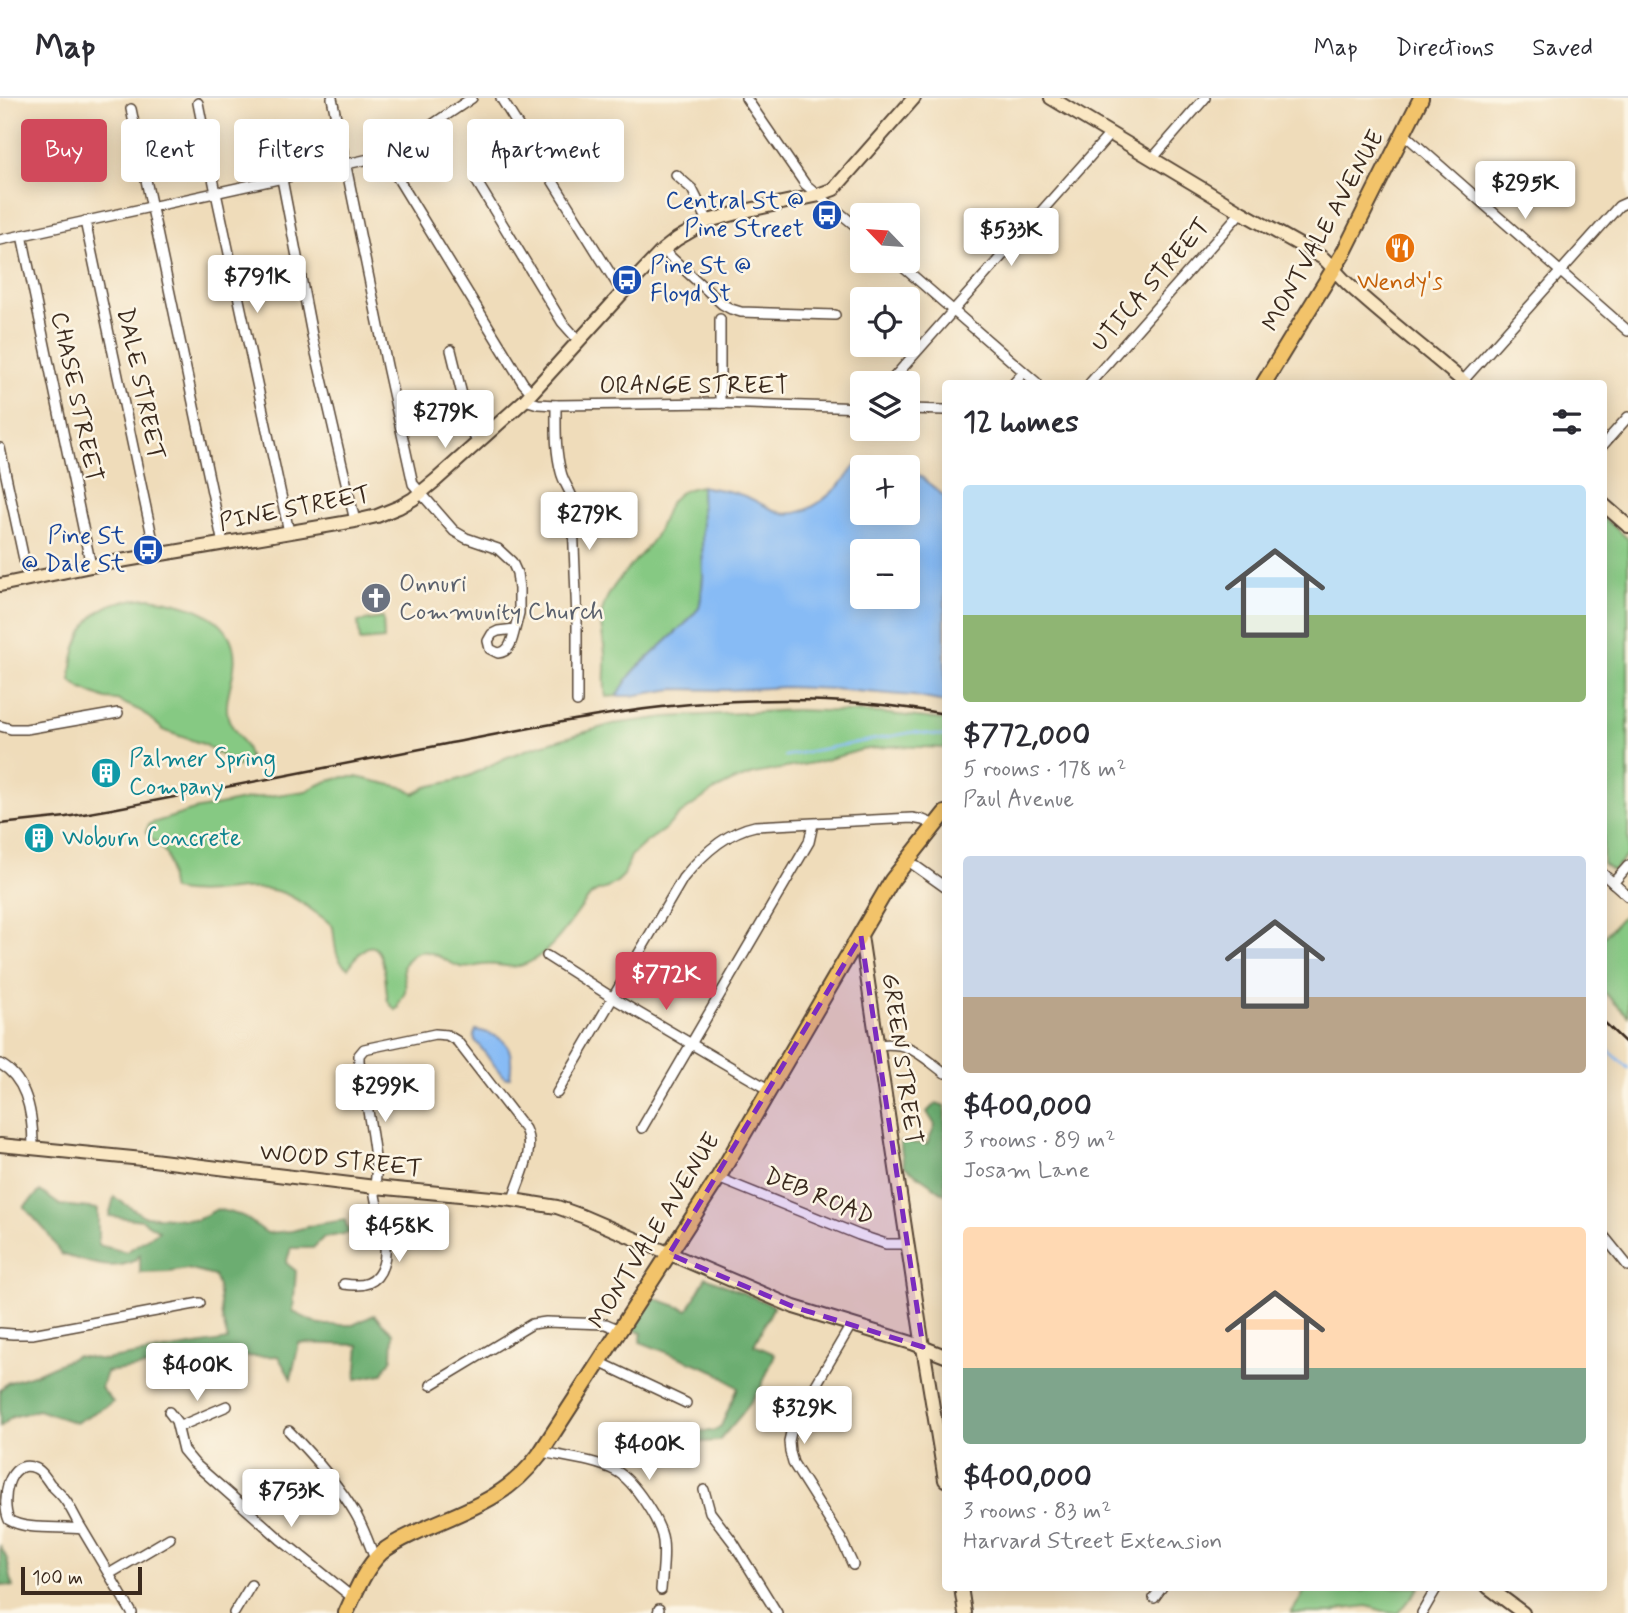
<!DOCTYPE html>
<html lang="en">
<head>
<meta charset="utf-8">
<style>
	:root { --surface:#fff; --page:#f7f7f7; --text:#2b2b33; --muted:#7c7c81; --line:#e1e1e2; --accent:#d1495b }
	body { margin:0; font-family:Mynerve,sans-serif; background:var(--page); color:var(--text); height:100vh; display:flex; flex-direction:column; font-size:26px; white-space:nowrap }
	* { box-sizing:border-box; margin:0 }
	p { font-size:23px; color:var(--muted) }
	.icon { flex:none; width:38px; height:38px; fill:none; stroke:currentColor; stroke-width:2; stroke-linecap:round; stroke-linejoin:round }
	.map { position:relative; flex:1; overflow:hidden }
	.side { position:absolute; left:942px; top:282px; width:665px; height:1211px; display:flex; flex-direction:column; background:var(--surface); border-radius:7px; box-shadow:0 4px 18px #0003 }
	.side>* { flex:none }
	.hud { position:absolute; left:21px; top:21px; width:665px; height:63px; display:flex; gap:14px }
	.needle { width:46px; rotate:295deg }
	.buttons { position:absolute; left:850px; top:105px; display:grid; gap:14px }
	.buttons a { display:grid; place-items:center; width:70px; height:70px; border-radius:7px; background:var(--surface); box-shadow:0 4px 18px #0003; font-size:35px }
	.scale { position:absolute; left:21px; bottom:18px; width:121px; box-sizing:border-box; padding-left:7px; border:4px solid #3b2a1e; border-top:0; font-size:19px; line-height:24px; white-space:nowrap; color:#3b2a1e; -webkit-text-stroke:5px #fcf5e5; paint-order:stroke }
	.price { position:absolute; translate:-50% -60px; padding:0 16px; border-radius:7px; background:#fff; color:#222; font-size:23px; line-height:46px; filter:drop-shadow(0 2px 4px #0008) }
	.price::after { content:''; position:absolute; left:50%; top:42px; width:21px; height:16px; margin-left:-10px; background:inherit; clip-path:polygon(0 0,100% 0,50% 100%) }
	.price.on { background:var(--accent); color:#fff }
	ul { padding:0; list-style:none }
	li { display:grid; align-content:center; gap:14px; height:371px; padding:0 21px }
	li span { display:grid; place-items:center; height:217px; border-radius:7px; color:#555 }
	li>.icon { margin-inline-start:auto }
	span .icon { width:126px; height:126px; fill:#fffc; stroke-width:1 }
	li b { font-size:30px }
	h2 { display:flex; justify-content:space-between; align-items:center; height:84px; padding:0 21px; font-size:30px }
	.pill { padding:0 24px; border-radius:7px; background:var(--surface); box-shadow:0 4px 18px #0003; font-size:24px; line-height:63px }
	.pill.on { background:var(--accent); color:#fff }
	header { display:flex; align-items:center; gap:42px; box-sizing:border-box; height:98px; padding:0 35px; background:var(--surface); border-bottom:2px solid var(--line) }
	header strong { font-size:33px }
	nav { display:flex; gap:38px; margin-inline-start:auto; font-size:24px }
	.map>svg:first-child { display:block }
</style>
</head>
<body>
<header>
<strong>Map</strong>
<nav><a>Map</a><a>Directions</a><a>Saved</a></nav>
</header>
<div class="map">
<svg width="1628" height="1515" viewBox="0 0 1628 1515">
	<rect width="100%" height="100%" fill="#fcf5e5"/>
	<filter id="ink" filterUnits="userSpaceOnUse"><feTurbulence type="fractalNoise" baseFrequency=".0143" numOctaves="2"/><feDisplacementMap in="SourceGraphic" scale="14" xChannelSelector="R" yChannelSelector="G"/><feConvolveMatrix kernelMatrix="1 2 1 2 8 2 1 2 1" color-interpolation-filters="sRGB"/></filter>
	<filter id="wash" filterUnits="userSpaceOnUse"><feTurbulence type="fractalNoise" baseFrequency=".00686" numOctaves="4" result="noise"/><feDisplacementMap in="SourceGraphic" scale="28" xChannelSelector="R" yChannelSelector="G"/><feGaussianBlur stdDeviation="1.57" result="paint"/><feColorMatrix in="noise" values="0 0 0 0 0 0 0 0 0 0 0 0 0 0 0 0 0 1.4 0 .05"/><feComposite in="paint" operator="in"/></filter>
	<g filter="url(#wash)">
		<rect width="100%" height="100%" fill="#efdcba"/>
		<!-- green -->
		<g fill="#86c983" stroke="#607a50" stroke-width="2">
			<path d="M701,388l2,91 -2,21 -2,11 -14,15 -49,45 -7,8 -12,19 -11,1c-3,-14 0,-29 -1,-43 -1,-14 -6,-28 -3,-42 5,-27 37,-52 52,-74 10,-15 10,-32 22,-42 8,-7 16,-8 25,-10z"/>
			<path d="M1603,419l25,22v315l-15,17 -10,-8z"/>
			<path d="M149,500c40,5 92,19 85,70 -2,15 -10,34 -6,49 4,16 25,30 21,48l-2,2 -9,-1 -35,-22 -38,-13 -24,-20 -24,-11 -11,-1 -15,-6 -11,-5 -9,-7c0,-28 11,-64 39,-76 11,-5 27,-6 39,-7z"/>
			<path d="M383,520l1,21 -24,2 -2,-19z"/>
			<path d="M796,612l83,3 66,7v28l-51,-2 -33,4 -43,12 -64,12 -21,7 -20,10 -34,24 -14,14 -20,14 -14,13 -7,19 -6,6 -11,7 -9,3 -7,4c-19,23 -34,52 -61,67 -18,10 -30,0 -48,3 -8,1 -13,4 -21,2 -18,-4 -35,-28 -54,-7 -9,9 1,20 -2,31 -1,4 -5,10 -7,14l1,2 -3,3c-3,-3 -6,-4 -8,-9 -3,-9 -1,-60 -20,-54 -9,3 -14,15 -20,21 -14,-7 -13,-27 -15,-41 -5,-6 -11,-10 -17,-14 -25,-19 -40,-27 -72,-24 -27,2 -44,7 -72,1 -4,-12 -1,-25 -6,-36 -5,-9 -15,-13 -20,-22l3,-8 45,-14 54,-11 58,-8 19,-9 19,-5h12l50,11 8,6 12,-7 28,-6 15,-5 36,-18 26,-10 82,-24 54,-7z"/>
			<path d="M1627,814l1,1v103l-25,-25v-53z"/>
			<path d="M1306,1489h27l8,3 22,1 8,-4h49l-21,26h-9l-23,-7 -24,3 -10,4h-42l10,-15z"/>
		</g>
		<!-- forest -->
		<g fill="#6cad71" stroke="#546c48" stroke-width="2">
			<path d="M936,1005l9,3v88l-41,-28 -4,-24 27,2 8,-19 -8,-13z"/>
			<path d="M40,1093l20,14 38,4v36l28,7 33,-21 -17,-11 -33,-4 5,-19 30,19 53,4 20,-11 26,7 24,17 25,-2 26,-7 27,-4 4,13 -26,5 -10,10h-22l-5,15 10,8 -3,41 27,13h33l21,-10 19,18 -1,25 -10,16 -26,5 3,-34 -60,-2 -8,36 -13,-23 -61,1 -111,15 -5,16 12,14c-12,8 -25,13 -37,21l-38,-13 -26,7 -12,10v-37l7,-7 29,-9 40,-18 28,4 124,-20 -6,-22 -4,-32 -4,-10 -27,-7 -17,3 -30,1v-18c-18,21 -56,6 -79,-1l-15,-23 -22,-24z"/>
			<path d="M706,1179l68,29 -20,39 21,9 -14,33 -19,27 -23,27 -59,4v-9l-23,-3 36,-2h40l8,-5 17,-38 -23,-17 -75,-29 2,-9 -12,-5 18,-32 40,14z"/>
			<path d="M0,1447l7,14 6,28 -13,-2z"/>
		</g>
		<!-- water -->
		<g fill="#87bbf5" stroke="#61728a" stroke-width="2" fill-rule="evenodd">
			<path d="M895,359l11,7 39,33v205l-32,-6 -81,-7 -46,-2 -60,3 -53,-1 -42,7h-14l12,-19 7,-8 49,-45 14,-16 2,-10 2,-21 -2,-91c12,3 26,4 38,8 14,4 26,13 40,18 24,8 51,-16 66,-33 5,-5 8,-12 13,-17zM863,369h45v46h-45zM863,453h45v46h-45z"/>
			<path d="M476,932c30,6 39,16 34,47l-4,1 -4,-3 -27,-35 -1,-5z"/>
		</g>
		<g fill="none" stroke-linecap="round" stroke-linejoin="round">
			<!-- stream -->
			<g stroke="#87bbf5" stroke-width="2.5">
				<path d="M785,658l129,-24 31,4"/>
				<path d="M1603,947l25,23"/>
			</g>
		</g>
	</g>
	<g filter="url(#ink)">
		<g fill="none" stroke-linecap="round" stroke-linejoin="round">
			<!-- street casing -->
			<g stroke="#564535" stroke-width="12">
				<g id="street">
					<path d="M332,0l55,268 26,118 41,47 12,7 32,11 14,13 5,11 2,16v24l-4,16 -17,2 -6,3 -4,7 2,8 8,4c13,-1 14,-14 17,-24"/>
					<path d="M501,0l97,156 19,30 7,7"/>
					<path d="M746,0l59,86 58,48"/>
					<path d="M198,5l18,90 73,339"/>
					<path d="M131,11l92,435"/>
					<path d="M1403,35l225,198"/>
					<path d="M384,59l88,-59"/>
					<path d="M1152,61l53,-61"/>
					<path d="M676,77l16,14 16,32"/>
					<path d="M282,81l31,161 42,181"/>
					<path d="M477,84l85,140 17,19"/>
					<path d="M85,123l71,334"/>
					<path d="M22,137l69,331"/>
					<path d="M0,142l383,-84 3,3 137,224 9,10"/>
					<path d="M663,152l59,54 9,5 10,3 94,3"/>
					<path d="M896,163l141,122"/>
					<path d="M451,252l20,81 7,11"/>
					<path d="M889,285l221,-249"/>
					<path d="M1014,285l10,-11"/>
					<path d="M1090,285l151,-171"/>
					<path d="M1461,285l158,-177 9,-4"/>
					<path d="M525,302l13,4 18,1 164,-2 143,5"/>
					<path d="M720,305v-84"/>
					<path d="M556,307c0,23 -1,45 5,67 2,9 8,17 11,25l5,123v82"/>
					<path d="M908,311l37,1"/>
					<path d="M1603,347l25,-28"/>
					<path d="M0,350l28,130"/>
					<path d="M0,628l11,3h15l92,-16"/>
					<path d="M907,762l38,27"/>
					<path d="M1603,776l25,22"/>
					<path d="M1613,785l15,-17"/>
					<path d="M547,858l66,42 157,92"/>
					<path d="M878,947c33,-4 42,10 67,28"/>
					<path d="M0,966c28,15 33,54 33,83"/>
					<path d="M557,995l126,-215c18,-22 44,-46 72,-52l157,-8 11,2 12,5"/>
					<path d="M642,1030l167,-286 4,-18"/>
					<path d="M718,1080l141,57 27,9h22"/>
					<path d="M1603,1137l25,31"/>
					<path d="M344,1186c18,3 33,1 39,-19 7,-20 -5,-50 -8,-70 -1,-9 2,-18 1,-27 -3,-36 -11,-72 -17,-107v-6l5,-6 71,-15 12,1 10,6 68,88c11,23 -6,48 -12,71"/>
					<path d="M851,1227l-58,99 -4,17 1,11 3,11 48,76 12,26"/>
					<path d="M0,1235l13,1h19l168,-31"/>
					<path d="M599,1264l87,41"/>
					<path d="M431,1287l101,-61 14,-2 60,2 14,6"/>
					<path d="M169,1314l7,9 7,29 11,13 86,76 73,59"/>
					<path d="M178,1329l49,-21"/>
					<path d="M289,1333c24,25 49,53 66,82 9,15 14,31 20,46"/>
					<path d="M542,1354c23,5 53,8 74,19 17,9 45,51 47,70 2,16 -1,33 -2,49"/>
					<path d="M704,1392l6,22 23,30 44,71"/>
					<path d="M82,1431c-6,-9 -10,-20 -17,-29 -4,-6 -10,-11 -15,-16 -4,-6 -9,-14 -15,-16 -28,-11 -34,35 -26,52 18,11 51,6 73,9l50,84"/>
					<path d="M109,1476l61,-36"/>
					<path d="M1154,1500l8,-11"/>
					<path d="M234,1515l17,-28"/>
					<path d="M658,1515l1,-4"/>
					<path d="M1422,1515l15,-26"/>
				</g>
			</g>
			<!-- secondary casing -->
			<g stroke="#564535" stroke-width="16">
				<g id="secondary">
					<path d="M1051,0l190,114 82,46c9,8 17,19 26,27 37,34 78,65 116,98"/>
					<path d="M1603,406l25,22"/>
					<path d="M0,487l91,-19 264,-45 22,-5 22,-9 14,-8 23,-19 89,-80 99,-109 39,-41 14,-11 31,-18 41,-11 66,-14 19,-7 80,-91"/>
					<path d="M861,838l62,411 22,133"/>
					<path d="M0,1047l153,15 222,27 138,13 44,7 25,9 212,91 118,36 33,13"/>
					<path d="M961,1489l4,26"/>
					<path d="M1488,1489l35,26"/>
				</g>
			</g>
			<!-- primary casing -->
			<g stroke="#564535" stroke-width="18">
				<g id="primary">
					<path d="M1264,285l80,-131 77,-154"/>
					<path d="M346,1515c9,-20 19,-45 35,-60 12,-11 28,-17 42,-24 46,-20 85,-32 116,-74l179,-277 174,-298 53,-67"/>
				</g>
			</g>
			<!-- street -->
			<use href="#street" stroke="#fff" stroke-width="9"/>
			<!-- secondary -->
			<use href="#secondary" stroke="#fae7c3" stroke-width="12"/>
			<!-- primary -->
			<use href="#primary" stroke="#f2c36a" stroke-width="14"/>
			<!-- rail -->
			<g stroke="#3b2a1e" stroke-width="2.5">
				<path d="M0,726l66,-7 46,-8c112,-21 222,-43 334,-65 81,-15 163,-33 245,-40 83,-7 173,-5 254,10"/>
				<path d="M1603,923l25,24"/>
			</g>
		</g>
	</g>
	<!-- marked area -->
	<path fill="#7b2cbf" fill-opacity="0.2" stroke="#7b2cbf" stroke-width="5" stroke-dasharray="14 9" stroke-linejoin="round" d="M861,838l62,411 -129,-40 -125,-53z"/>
	<!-- icons -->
	<defs>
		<g id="bus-disc" transform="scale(1.575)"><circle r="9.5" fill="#1a4fb4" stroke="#fcf5e5"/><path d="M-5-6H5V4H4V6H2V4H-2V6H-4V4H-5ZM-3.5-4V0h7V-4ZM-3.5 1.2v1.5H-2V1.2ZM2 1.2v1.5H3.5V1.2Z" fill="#fff"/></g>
		<g id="restaurant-disc" transform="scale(1.575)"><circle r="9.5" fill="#e8710a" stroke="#fcf5e5"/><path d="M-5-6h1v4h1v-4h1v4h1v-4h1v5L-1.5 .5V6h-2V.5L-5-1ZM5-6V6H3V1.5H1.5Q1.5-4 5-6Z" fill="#fff"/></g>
		<g id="church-disc" transform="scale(1.575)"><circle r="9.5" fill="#6b7280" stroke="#fcf5e5"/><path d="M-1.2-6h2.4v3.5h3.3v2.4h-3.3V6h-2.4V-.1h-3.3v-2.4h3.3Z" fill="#fff"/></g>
		<g id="building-disc" transform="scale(1.575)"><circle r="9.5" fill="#0f9aa8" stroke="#fcf5e5"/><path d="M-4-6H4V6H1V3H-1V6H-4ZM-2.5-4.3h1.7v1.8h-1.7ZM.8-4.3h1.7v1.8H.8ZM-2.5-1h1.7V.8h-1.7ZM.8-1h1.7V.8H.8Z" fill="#fff"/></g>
	</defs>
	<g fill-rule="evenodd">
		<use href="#bus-disc" x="827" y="117"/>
		<use href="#restaurant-disc" x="1400" y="150"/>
		<use href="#bus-disc" x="627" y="182"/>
		<use href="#bus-disc" x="148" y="452"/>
		<use href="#church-disc" x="376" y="500"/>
		<use href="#building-disc" x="106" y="675"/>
		<use href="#building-disc" x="39" y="740"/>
	</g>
	<g text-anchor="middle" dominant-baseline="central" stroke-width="5" stroke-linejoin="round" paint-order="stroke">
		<!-- transit labels -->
		<g font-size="24" fill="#164399" stroke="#fcf5e5" text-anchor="end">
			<text x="804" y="103">Central St @<tspan x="804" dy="28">Pine Street</tspan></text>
			<text x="650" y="168" text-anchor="start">Pine St @<tspan x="650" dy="28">Floyd St</tspan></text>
			<text x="125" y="438">Pine St<tspan x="125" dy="28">@ Dale St</tspan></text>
		</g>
		<!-- street labels -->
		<g font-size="24" fill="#3b2a1e" stroke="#fcf5e5">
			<text transform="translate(1324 133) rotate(-61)">MONTVALE AVENUE</text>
			<text transform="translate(1151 187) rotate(-49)">UTICA STREET</text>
			<text transform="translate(140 286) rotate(78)">DALE STREET</text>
			<text x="694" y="288">ORANGE STREET</text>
			<text transform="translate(76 299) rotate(78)">CHASE STREET</text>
			<text transform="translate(295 411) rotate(-11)">PINE STREET</text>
			<text transform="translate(901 961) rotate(82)">GREEN STREET</text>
			<text transform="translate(341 1063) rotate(6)">WOOD STREET</text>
			<text transform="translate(819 1099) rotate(22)">DEB ROAD</text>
			<text transform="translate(655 1133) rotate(-58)">MONTVALE AVENUE</text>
		</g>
		<!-- food labels -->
		<g font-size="24" fill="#c56008" stroke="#fcf5e5">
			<text x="1400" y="184">Wendy's</text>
		</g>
		<!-- worship labels -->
		<g font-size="24" fill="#5b616d" stroke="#fcf5e5" text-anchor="start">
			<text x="399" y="486">Onnuri<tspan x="399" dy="28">Community Church</tspan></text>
		</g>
		<!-- culture labels -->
		<g font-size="24" fill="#0d838f" stroke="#fcf5e5" text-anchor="start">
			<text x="129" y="661">Palmer Spring<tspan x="129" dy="28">Company</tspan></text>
			<text x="62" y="740">Woburn Concrete</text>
		</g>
	</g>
</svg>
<div class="buttons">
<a><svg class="needle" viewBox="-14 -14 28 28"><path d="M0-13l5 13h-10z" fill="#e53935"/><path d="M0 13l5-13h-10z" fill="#7c7c81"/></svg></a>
<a><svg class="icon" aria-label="locate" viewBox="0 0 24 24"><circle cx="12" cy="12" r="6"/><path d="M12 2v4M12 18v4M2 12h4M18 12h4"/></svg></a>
<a><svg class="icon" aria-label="layers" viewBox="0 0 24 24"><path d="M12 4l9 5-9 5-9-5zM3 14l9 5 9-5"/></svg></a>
<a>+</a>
<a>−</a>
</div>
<div class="scale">100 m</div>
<b class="price" style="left:1525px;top:123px">$295K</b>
<b class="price" style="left:1011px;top:170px">$533K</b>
<b class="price" style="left:257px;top:217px">$791K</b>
<b class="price" style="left:445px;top:352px">$279K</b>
<b class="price" style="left:589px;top:454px">$279K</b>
<b class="price on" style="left:666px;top:914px">$772K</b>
<b class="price" style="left:385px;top:1026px">$299K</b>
<b class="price" style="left:399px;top:1166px">$458K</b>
<b class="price" style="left:197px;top:1305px">$400K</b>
<b class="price" style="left:804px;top:1348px">$329K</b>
<b class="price" style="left:649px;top:1384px">$400K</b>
<b class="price" style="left:291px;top:1431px">$753K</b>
<div class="hud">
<a class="pill on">Buy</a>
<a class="pill">Rent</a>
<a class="pill">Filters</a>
<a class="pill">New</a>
<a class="pill">Apartment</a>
</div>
<section class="side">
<h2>12 homes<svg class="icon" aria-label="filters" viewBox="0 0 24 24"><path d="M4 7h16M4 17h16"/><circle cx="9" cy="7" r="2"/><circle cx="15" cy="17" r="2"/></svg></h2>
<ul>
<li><span style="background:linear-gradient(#bfe0f5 60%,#8fb573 0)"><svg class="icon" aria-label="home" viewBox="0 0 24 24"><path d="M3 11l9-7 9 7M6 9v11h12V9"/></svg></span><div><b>$772,000</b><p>5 rooms · 178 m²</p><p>Paul Avenue</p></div></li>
<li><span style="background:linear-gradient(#c9d6e8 65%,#b9a48a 0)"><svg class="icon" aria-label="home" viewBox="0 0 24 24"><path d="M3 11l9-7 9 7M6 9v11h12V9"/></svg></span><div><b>$400,000</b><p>3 rooms · 89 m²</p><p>Josam Lane</p></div></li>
<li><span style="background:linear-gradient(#ffd9b3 65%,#7fa58c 0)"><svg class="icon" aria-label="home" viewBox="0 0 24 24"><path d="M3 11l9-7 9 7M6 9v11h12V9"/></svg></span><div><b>$400,000</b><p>3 rooms · 83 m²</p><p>Harvard Street Extension</p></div></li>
</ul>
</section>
</div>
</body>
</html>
